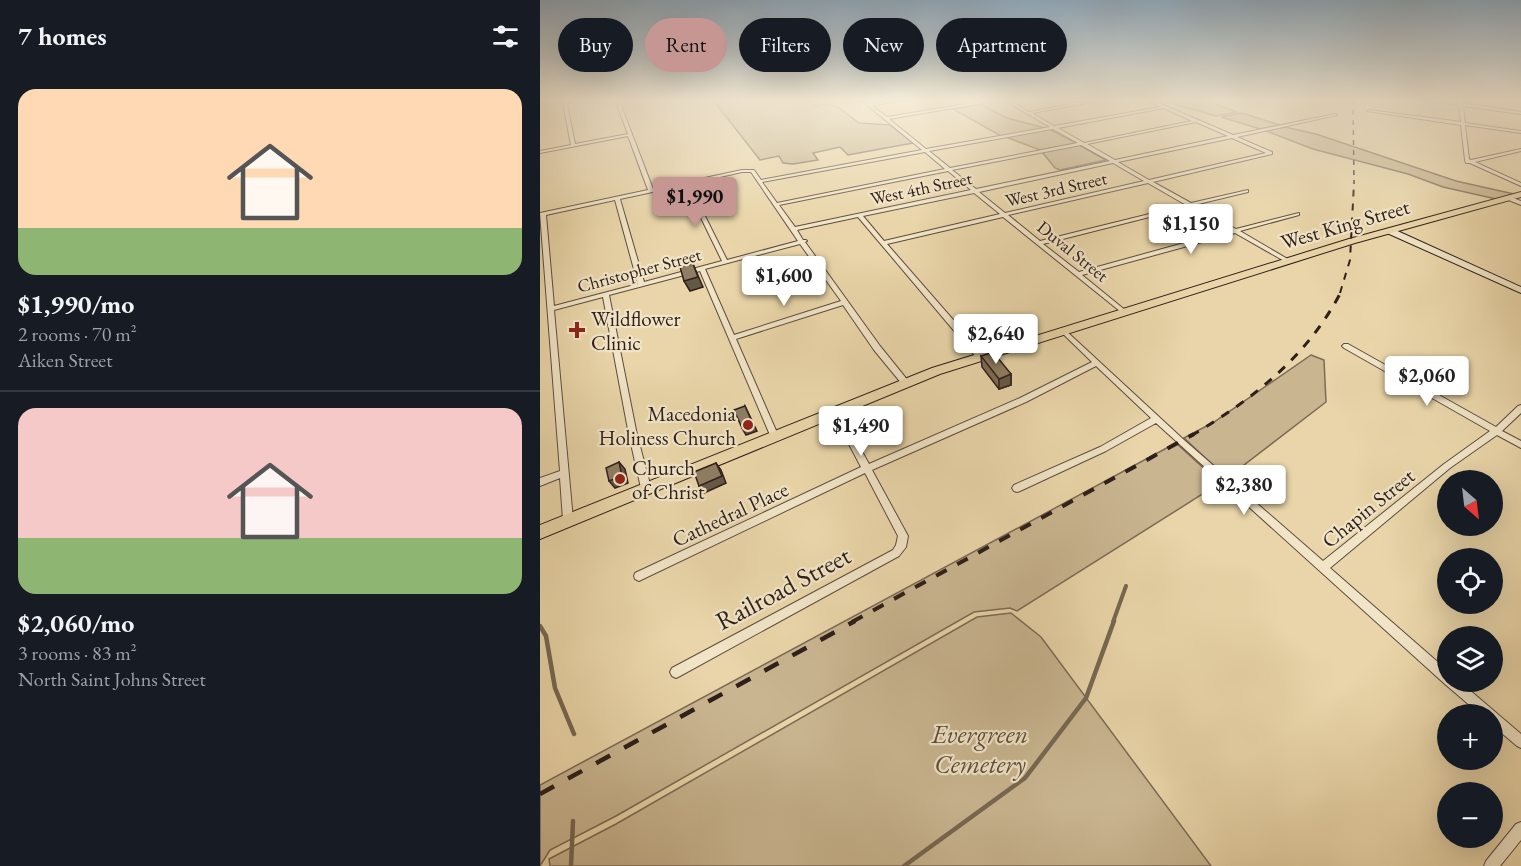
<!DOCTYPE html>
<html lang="en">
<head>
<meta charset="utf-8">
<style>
	:root { --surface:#171b24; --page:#20242c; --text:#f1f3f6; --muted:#9ea1a6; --line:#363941; --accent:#c59692 }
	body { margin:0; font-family:"EB Garamond",serif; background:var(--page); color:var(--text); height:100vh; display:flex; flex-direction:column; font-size:22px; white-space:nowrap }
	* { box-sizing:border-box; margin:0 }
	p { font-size:20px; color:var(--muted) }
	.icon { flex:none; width:33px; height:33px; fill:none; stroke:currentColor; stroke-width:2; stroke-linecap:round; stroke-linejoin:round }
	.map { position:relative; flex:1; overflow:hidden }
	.sheet { display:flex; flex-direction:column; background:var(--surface); width:540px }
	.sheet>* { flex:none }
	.banner { position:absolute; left:18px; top:18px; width:570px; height:54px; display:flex; gap:12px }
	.needle { width:39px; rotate:152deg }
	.fabs { position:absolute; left:897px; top:470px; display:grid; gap:12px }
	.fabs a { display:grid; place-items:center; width:66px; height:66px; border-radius:50%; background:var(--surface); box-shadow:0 6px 24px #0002; font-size:30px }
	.price { position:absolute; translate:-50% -51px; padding:0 14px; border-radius:6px; background:#fff; color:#222; font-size:20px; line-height:39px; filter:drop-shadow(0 2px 3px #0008) }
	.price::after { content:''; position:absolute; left:50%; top:36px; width:18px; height:14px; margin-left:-9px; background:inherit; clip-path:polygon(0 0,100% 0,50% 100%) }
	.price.selected { background:var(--accent); color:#111 }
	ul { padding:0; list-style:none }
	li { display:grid; align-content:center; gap:12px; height:318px; padding:0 18px }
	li+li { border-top:2px solid var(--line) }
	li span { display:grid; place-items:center; height:186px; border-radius:18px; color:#555 }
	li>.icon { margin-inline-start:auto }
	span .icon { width:108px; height:108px; fill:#fffc; stroke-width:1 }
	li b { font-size:26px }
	h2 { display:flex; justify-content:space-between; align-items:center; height:72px; padding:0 18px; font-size:26px }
	.pill { padding:0 21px; border-radius:27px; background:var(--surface); box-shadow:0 6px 24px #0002; font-size:21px; line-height:54px }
	.pill.selected { background:var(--accent); color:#111 }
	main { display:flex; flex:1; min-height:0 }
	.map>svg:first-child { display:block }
</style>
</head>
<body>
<main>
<section class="sheet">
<h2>7 homes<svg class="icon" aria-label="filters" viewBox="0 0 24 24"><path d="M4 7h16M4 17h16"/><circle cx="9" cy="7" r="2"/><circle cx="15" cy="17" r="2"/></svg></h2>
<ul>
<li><span style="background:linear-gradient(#ffd9b3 75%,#8fb573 0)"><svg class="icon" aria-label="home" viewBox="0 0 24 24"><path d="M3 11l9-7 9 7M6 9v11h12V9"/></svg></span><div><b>$1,990/mo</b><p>2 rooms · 70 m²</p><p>Aiken Street</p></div></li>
<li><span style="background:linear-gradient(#f6c9c9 70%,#8fb573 0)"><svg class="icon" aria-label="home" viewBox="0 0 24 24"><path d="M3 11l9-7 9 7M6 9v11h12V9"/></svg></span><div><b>$2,060/mo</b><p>3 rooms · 83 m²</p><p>North Saint Johns Street</p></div></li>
</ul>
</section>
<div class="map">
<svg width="981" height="866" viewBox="0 0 981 866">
	<rect width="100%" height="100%" fill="#e9d5a9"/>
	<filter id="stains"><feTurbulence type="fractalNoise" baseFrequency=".00333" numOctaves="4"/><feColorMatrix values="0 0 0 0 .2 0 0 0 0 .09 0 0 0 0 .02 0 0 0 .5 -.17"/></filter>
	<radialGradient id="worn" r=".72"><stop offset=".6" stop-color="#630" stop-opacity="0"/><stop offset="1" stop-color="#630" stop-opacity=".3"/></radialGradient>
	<!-- green -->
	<g fill="#c9b691" stroke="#7c6a56" stroke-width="1.5">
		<path d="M173,100h104l-6,3 5,3 13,-2 9,3 21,16 31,2 23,18 -65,12 -8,-8 -27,6 5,7 -25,4 -10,-1 -4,-7 -19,4z"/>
		<path d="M620,100h44l33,12 -21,4z"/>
		<path d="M440,104l27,14 38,10 -44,8 -48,-27z"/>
		<path d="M702,113l38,12 -20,4 -39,-12z"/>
		<path d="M745,127l31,7 140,47 58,13 -18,5 -53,-12 -35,-13 -95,-25 -47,-18z"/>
		<path d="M509,129l27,14 -36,7 -34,-13z"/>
		<path d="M539,145l27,15 -46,10 -5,-2 -13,-16z"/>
		<path d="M771,355l13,5 2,42 -99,76 -43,-40 30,-16z"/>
		<path d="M636,443l44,40 -203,128 -7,-3 -36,4 -358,204 -66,34 -10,16v-81z"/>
		<path d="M471,613l30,24 170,229h-661l-1,-7 67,-35 361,-207z"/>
	</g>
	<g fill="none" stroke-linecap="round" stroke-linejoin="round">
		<!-- stream-far1 -->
		<path stroke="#786752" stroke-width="4" d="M573,622l13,-36"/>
		<!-- stream -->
		<g stroke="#786752" stroke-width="4.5">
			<path d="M0,626l6,10 9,52 19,46"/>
			<path d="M31,866l2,-45"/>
			<path d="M364,866l121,-88 61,-80 28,-77"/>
		</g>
		<!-- street casing -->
		<g stroke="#5d4c3e" stroke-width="2">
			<g id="street">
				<path d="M29,100h6l-8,4 8,40 53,-10 -13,-34h4l34,89 89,-19h12l7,10 161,-30 -61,-50h5l4,4 20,-4h11l-29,6 15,11 103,-17h11l-112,19 37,30 124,-22 -46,-27h5l20,12 63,-12h11l-71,13 22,13 106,-19 -14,-7h6l81,35 102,-21 2,1 -100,22 35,15v2l-119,28 38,21 57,-13v2l-54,13 42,24 63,-16v2l-59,16 51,30 -5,1 -51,-29 -153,42 43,35v2h-4l-118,-95 -116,27 96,110 1,2 -4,2h-3l-119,-141 -61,13 6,10h3l1,1 -2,1 75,104 29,36 -1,2h-6l-28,-34 -31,-45 -107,34 42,96 -4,3 -4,-3 -70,-164 -91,24 28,140 14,53 -2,3 -3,1 -3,-1 -2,-3 -12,-53 -26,-138 -49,13 19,210 -2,3 -3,1 -3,-1 -2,-3 -3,-42 -20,8v-8l20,-7 -20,-258 108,-23 -20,-54 -88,17v-2l31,-6 -8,-41zM624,108l28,13 -108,22 -26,-15zM656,122l32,14 -113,24 -28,-16zM513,129l25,14 -128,25 -21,-17zM692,138l34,15 -117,27 -31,-18zM541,145l29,16 -134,28 -24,-19zM385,152l20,17 -168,34 -15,-21zM573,163l31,18 -139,32 -26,-21zM408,171l23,19 -176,37 -16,-22zM202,172h9l47,69 -71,19 -38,-76zM608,183l38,22 -146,36 -32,-26zM145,185l37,76 -78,21 -24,-83zM434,193l26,21 -116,27 -21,-25zM75,200l23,84 -84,22 -8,-91zM649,207l42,23 -152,42 -36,-28zM260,244l41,57 -107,34 -29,-66z"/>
				<path d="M748,100h4l1,1 -2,1z"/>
				<path d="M889,100l29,3v-3h4v3l59,9v2l-58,-8 2,17 56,8v2l-56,-8 4,34 2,1 50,-11v2l-46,11 46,21v3l-51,-23h-4l-1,-3 -4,-35 -94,-14 2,-1 92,12 -2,-17z"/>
				<path d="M968,196l13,5v4l-15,-6 -1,-1z"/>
				<path d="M522,328l2,1 120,111 139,121 121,-97 46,-33 -146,-83 -2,-2 2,-2h4l148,83 22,-21 3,-1v8l-19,18 19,10v7l-24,-13 -47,33 -120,100 118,103v10h11l62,53v14l-4,-2 -25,-21v-11h-12l-34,-29 -290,-262 -50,28 -86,40 -3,1 -3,-1 -2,-3 2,-3 86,-38 51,-29 -55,-52 -70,36 -154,68 36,66 -2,11 -7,9 -219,120 -4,2 -4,-2 -2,-4 2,-4 221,-118 3,-5 2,-9 -33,-63 -222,106 -4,2 -4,-2 -1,-3 1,-3 226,-106 -30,-57 1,-2h6l31,56 151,-66 72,-36 -32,-31v-2z"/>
				<path d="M981,822v18l-21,26h-16l2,-5 30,-37z"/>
			</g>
		</g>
		<!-- secondary casing -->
		<g stroke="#2e1f1a" stroke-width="2">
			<path id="secondary" d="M847,229h6l128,58v6l-134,-60z"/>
		</g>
		<!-- primary casing -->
		<g stroke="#2e1f1a" stroke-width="2">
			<path id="primary" d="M981,192v5l-166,46 -415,131 -400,165v-14l392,-157 417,-129z"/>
		</g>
		<!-- street -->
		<use href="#street" fill="#f1e4c7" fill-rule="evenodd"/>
		<!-- secondary -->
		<use href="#secondary" fill="#f1e4c7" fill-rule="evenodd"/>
		<!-- primary -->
		<use href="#primary" fill="#e9d5a9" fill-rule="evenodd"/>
		<!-- rail-far4 -->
		<path stroke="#2e1f1a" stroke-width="1.5" stroke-dasharray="5 5" stroke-linecap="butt" d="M813,100l1,84"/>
		<!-- rail-far3 -->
		<path stroke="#2e1f1a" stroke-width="2" stroke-dasharray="7 7" stroke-linecap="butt" d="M800,293l10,-33 4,-77"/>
		<!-- rail-far2 -->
		<path stroke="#2e1f1a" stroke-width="3" stroke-dasharray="9 9" stroke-linecap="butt" d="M651,436c62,-37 116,-79 150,-144"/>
		<!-- rail-far1 -->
		<path stroke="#2e1f1a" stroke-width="4" stroke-dasharray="12 12" stroke-linecap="butt" d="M312,622l342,-188"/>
		<!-- rail -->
		<path stroke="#2e1f1a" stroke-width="4.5" stroke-dasharray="16 16" stroke-linecap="butt" d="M0,794l315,-173"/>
	</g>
	<!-- wall -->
	<path fill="#7b6c56" stroke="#2e1f1a" stroke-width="1.5" d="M441,356l30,18v11l-12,4 -17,-22z"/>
	<!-- shaded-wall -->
	<g fill="#645846" stroke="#2e1f1a" stroke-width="1.5">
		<path d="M153,264l10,23 -13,4 -6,-10z"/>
		<path d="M471,374v11l-12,4v-10z"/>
		<path d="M205,406l12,25 -11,4 -4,-7z"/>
		<path d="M79,462l6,7 3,14 -13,5 -6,-7z"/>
		<path d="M176,463l5,7 5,13 -22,10 -5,-7z"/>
	</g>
	<!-- building -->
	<g fill="#8f7e64" stroke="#2e1f1a" stroke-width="1.5">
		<path d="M153,264l5,13 -14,4 -4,-14z"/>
		<path d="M453,352l18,22 -12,5 -18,-23z"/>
		<path d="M205,406l8,18 -11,4 -8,-18z"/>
		<path d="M79,462l3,14 -13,5 -3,-13z"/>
		<path d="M176,463l6,13 -23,10 -5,-14z"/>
	</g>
	<!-- sky -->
	<linearGradient id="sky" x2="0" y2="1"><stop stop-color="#8fa8bb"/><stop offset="0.45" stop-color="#f5ecd8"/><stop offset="1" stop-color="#f5ecd8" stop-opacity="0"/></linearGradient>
	<rect width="981" height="222" fill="url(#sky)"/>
	<!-- markers -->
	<g fill="#8f2418" stroke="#f1e4c7" stroke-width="2">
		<path d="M34 321h6v6h6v6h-6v6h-6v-6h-6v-6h6z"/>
		<circle cx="208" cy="425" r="6"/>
		<circle cx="80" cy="479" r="6"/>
	</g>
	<g text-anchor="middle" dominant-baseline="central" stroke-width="4.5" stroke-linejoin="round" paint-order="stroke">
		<!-- far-street labels -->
		<g font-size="18" fill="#2e1f1a" stroke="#f1e4c7">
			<text transform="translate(381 188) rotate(-12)">West 4th Street</text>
			<text transform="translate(516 189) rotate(-13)">West 3rd Street</text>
			<text transform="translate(533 251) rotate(39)">Duval Street</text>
			<text transform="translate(99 270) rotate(-15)">Christopher Street</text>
		</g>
		<!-- street labels -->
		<g font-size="21" fill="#2e1f1a" stroke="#f1e4c7">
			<text transform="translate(805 224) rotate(-16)">West King Street</text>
			<text transform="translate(828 508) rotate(-39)">Chapin Street</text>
			<text transform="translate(190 514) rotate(-25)">Cathedral Place</text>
		</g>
		<!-- poi labels -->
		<g font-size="21" fill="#2e1f1a" stroke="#f1e4c7" text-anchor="start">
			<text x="51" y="318">Wildflower<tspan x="51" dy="24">Clinic</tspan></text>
			<text x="196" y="413" text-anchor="end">Macedonia<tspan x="196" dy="24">Holiness Church</tspan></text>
			<text x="92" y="467">Church<tspan x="92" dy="24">of Christ</tspan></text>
		</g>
		<!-- near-street labels -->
		<g font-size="26" fill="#2e1f1a" stroke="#f1e4c7">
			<text transform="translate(243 588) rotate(-28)">Railroad Street</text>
		</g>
		<!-- near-park labels -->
		<g font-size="26" font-style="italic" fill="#5c4c3e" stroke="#f1e4c7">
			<text x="440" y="734">Evergreen<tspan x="440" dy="30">Cemetery</tspan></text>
		</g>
	</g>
	<rect width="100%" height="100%" filter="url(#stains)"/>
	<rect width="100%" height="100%" fill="url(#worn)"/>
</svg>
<div class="fabs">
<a><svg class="needle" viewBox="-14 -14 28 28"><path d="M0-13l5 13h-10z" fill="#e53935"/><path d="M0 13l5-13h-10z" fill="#9ea1a6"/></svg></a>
<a><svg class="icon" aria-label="locate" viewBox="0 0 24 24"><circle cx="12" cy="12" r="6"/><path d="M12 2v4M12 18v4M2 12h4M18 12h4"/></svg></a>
<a><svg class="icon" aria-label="layers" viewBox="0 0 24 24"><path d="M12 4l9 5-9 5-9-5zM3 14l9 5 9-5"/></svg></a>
<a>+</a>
<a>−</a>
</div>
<b class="price selected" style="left:155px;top:228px">$1,990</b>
<b class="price" style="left:651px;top:255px">$1,150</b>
<b class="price" style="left:244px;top:307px">$1,600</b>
<b class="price" style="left:456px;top:365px">$2,640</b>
<b class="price" style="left:887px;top:407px">$2,060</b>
<b class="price" style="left:321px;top:457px">$1,490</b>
<b class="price" style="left:704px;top:516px">$2,380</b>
<div class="banner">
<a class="pill">Buy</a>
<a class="pill selected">Rent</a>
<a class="pill">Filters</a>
<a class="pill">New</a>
<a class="pill">Apartment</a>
</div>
</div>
</main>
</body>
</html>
